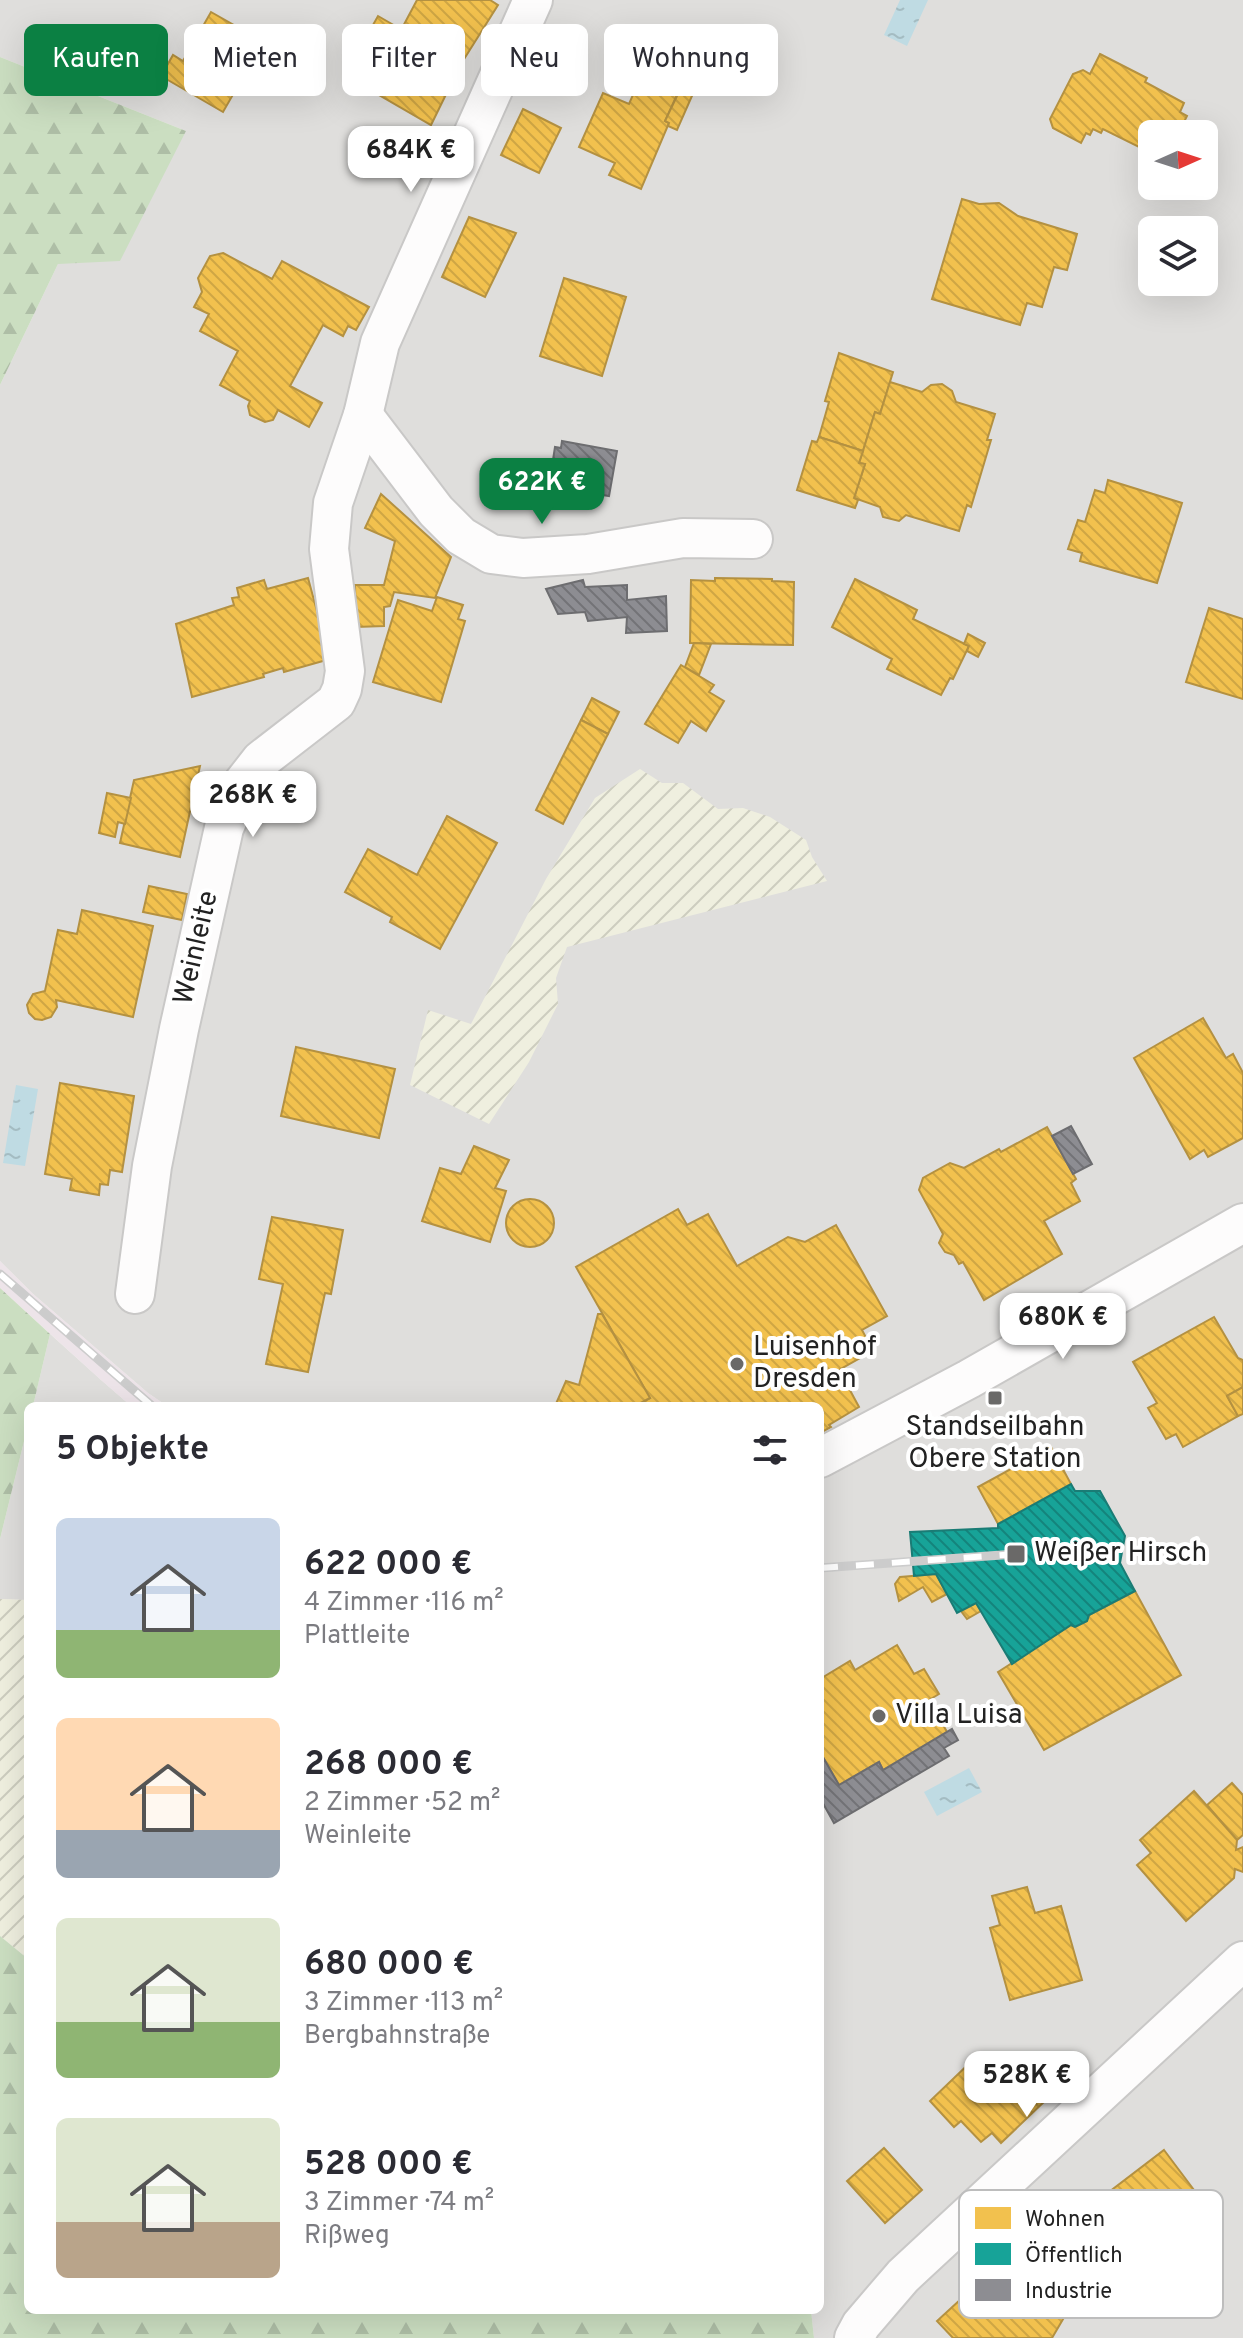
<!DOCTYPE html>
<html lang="de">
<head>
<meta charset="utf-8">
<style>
	:root { --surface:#fff; --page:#f7f7f7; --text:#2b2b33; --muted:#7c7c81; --accent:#0b8043 }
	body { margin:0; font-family:Overpass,sans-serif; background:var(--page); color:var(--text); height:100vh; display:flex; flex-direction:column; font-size:30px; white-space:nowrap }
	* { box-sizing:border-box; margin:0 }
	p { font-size:26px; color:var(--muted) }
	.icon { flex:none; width:44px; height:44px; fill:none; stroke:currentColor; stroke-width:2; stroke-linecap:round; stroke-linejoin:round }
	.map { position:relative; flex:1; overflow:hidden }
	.drawer { position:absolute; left:24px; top:1402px; width:800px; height:912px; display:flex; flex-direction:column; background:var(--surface); border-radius:12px; box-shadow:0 8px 32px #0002 }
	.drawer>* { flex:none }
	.guide { position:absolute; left:24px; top:24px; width:800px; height:72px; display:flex; gap:16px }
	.needle { width:52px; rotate:87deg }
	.tools { position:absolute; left:1138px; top:120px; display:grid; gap:16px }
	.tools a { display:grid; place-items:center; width:80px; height:80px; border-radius:12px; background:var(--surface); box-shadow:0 8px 32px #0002; font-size:40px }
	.price { position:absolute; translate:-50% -68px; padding:0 18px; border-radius:16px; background:#fff; color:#222; font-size:26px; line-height:52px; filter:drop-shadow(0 2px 4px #0008) }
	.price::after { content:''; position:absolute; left:50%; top:48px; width:24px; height:18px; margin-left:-12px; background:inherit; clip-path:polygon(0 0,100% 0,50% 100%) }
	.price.current { background:var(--accent); color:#fff }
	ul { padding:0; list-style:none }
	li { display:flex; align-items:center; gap:24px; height:200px; padding:0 32px }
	li span { display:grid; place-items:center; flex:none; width:224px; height:160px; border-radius:12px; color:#555 }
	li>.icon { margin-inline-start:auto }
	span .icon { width:96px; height:96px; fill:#fffc; stroke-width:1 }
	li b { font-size:34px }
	h2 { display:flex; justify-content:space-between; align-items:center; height:96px; padding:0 32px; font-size:34px }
	.pill { padding:0 28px; border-radius:12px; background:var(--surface); box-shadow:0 8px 32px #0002; font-size:28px; line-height:72px }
	.pill.current { background:var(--accent); color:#fff }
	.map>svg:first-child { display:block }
</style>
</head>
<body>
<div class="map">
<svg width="1243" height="2338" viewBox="0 0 1243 2338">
	<defs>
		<pattern id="farmland-furrows" width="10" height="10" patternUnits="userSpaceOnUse" patternTransform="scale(2)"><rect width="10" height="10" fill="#efefdf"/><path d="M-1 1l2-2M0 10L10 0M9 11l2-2" fill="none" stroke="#cdcdbf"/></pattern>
		<pattern id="forest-firs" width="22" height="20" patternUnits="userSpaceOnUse" patternTransform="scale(2)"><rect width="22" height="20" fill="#cbdec1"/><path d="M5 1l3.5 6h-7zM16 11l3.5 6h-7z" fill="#aebea6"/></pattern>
		<pattern id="water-ripples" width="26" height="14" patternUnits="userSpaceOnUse" patternTransform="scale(2)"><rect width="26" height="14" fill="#bfdbe3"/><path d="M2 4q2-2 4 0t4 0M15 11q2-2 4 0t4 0" fill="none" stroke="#a4bcc2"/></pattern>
		<pattern id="homes-back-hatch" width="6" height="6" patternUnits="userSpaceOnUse" patternTransform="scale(2)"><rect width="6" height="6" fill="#f2c14e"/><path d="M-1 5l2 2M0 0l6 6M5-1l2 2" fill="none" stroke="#cfa644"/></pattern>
		<pattern id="public-back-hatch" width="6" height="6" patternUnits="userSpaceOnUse" patternTransform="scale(2)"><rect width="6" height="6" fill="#17a398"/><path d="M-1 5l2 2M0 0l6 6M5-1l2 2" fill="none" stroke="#14847c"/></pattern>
		<pattern id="industry-back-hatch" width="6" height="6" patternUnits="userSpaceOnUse" patternTransform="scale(2)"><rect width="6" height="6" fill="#8d8d92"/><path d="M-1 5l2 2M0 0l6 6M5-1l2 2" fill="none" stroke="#737377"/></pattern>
	</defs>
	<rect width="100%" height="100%" fill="#f0eeeb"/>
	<!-- residential -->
	<g fill="#dfdedc" fill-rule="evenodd">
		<path d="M0,0h1243v2338h-429l-3,-28h9v-904h-653l-19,-13 -116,-100 -32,-32v-876l58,-121 128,-133 -186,-74zM1152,134h52v52h-52zM1152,230h52v52h-52z"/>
		<path d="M50,1334l51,46 30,26h-98z"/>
		<path d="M28,1425v175l-28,-1v-60z"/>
	</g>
	<!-- industrial -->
	<path fill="#ede4e9" d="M0,1261l32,32 116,100 19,13h-36l-30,-26 -101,-92z"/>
	<!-- farmland -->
	<g fill="url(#farmland-furrows)">
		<path d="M640,769l22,14h21l35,26 25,-1 27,9 36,23 6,17 15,24 -260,66 -11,31 2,26 -29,58 -40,62 -79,-39 18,-75 43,14 75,-145 49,-81z"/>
		<path d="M0,1599l28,1v359l-28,-23z"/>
	</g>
	<!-- forest -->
	<g fill="url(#forest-firs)">
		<path d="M0,57l186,74 -66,130 -62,3 -58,121z"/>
		<path d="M0,1288l50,46 -17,72h-5v19l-28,114z"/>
		<path d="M0,1936l28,23v351h783l3,28h-814z"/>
	</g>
	<!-- water -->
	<g fill="url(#water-ripples)">
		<path d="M900,0h28l-21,46 -23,-11z"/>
		<path d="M16,1085l22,4 -13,77 -22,-3z"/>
		<path d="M969,1768l13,24 -45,24 -13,-24z"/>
	</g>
	<!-- homes -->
	<g fill="url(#homes-back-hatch)" stroke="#b49141" stroke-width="2">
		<path d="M417,0h73l8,5 -37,59 -60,-34z"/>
		<path d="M211,12l35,20 -5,9 17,10 -35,61 -62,-36 12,-21 10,6z"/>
		<path d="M378,16l83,48 -30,61 -64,-37 2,-4 -18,-20z"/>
		<path d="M1100,54l47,24 -2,4 39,21 -4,9 7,4 -9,18h-26l-7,16 -42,-21 -2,4 -8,-4 -3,6 -4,-2 -5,10 -28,-15 -3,-9 23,-45 10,-4 7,4z"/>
		<path d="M650,56l37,17 -22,48 4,2 -28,66 -32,-14 6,-12 -36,-16 24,-54 26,11z"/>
		<path d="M687,75l12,5 -22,50 -9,-4 1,-3 -4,-2z"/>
		<path d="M523,109l38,19 -22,45 -38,-18z"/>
		<path d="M962,199l17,5 20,-1 19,13 59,18 -10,36 -13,-3 -12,40 -15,-4 -7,22 -88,-26z"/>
		<path d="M469,217l47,16 -31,64 -43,-20z"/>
		<path d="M223,253l49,26 10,-18 87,46 -13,23 -8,-4 -5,10 -20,-11 -33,61 32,17 -13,24 -31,-17 -5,10 -8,2 -15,-7 -2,-9 2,-5 -30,-16 18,-34 -38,-20 9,-17 -15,-7 8,-15 -4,-14 12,-22z"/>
		<path d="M564,278l62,19 -24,79 -62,-20z"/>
		<path d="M839,353l54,19 -13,42 -5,-2 -12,39 -44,-14 10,-35 -4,-1z"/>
		<path d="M890,382l32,10 9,-7 11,-1 10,7 4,11 39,12 -8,26h4l-20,67 -4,-2 -8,26 -53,-16 -7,6 -16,-4 -3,-10 -26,-9 11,-34 -6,-1 4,-12 12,-39 5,2z"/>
		<path d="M819,437l44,14 -4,12 6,1 -11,34 4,2 -3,8 -58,-18 15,-49 5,1z"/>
		<path d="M1108,480l74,23 -25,80 -77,-22 2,-8 -14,-4 10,-29 7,2 10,-32 10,3z"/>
		<path d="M381,494l70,63 -16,41 -41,-6 -4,14 -6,1v19l-28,1 -1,-42h29l11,-44 -30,-13z"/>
		<path d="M308,578l22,81 -46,13 -1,-4 -20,6 1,3 -72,20 -16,-73 58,-19 -2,-7 7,-1 -2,-9 27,-8 3,9z"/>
		<path d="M715,578l57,1v2l22,1 -1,63 -103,-2 1,-63 24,1z"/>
		<path d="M855,579l62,31 -4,9 56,27 -16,33 -3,-1 -9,17 -54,-26 5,-10 -60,-32z"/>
		<path d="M437,597l26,8 -5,14 7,2 -24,81 -68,-20 25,-82 34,11z"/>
		<path d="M1209,608l34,11v80l-57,-17z"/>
		<path d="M968,634l17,9 -7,14 -11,-6 2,-5 -5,-2z"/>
		<path d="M694,643l17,1 -12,31 -14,-8z"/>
		<path d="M681,665l33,20 -5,7 15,9 -18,30 -15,-10 -13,22 -33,-19z"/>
		<path d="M592,698l27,14 -11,22 -27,-14z"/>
		<path d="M581,720l27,14 -45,90 -27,-14z"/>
		<path d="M200,766l-20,91 -60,-14 14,-63z"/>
		<path d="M107,793l24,5 -6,26 -7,-2 -3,15 -16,-4z"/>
		<path d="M447,816l50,27 -57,106 -50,-27 2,-5 -47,-25 23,-43 49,26z"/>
		<path d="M149,886l38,8 -5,26 -39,-8z"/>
		<path d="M82,910l71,16 -20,91 -77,-17 1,7 -6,10 -9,3 -7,-1 -6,-6 -2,-8 6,-11 12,-3 13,-61 19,4z"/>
		<path d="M1203,1018l23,40 7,-4 10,19v65l-35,19 -4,-7 -14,9 -56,-101z"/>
		<path d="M296,1047l99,22 -16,69 -98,-22z"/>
		<path d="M60,1083l74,13 -12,76 -12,-2 -2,15 -8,-1 -1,11 -29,-5 2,-11 -27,-5z"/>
		<path d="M1047,1127l29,52 -5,4 9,18 -36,20 18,33 -78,46 -21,-38 -4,2 -5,-9 -9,-3 -6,-9 4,-9 -24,-44 4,-12 27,-15 14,5 35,-19 2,3z"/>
		<path d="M474,1146l35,14 -14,28 11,3 -16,51 -68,-21 18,-53 21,6z"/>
		<circle cx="530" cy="1223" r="24"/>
		<path d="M678,1209l9,16 21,-11 29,52 51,-29 17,5 31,-17 51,91 -25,14 9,17 -13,7 2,4 -21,12 20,37 -30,18 2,2 -11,6v-27h-185l15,-8 -74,-131z"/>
		<path d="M272,1217l71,13 -12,64 -6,-1 -17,79 -42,-8 17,-80 -24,-5z"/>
		<path d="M598,1314h4l48,84 -15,8h-80l11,-25 13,4z"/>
		<path d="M1214,1317l24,41 5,2v27l-16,9 11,20 -55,31 -7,-13 -10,5 -18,-31 9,-5 -24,-41z"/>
		<path d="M1243,1387v27l-5,2 -11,-20z"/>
		<path d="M1051,1447l20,37 -73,40 -20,-37z"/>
		<path d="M936,1574l11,20 -15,8 -9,-15 -24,14 -4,-17 5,-7z"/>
		<path d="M1135,1591l46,84 -137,75 -46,-78 73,-47 4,2 12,-6 2,-6z"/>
		<path d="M976,1603l5,8 -14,8 -6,-8z"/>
		<path d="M897,1645l17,29 10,-5 15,25 -10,6 18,32 -64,38 -4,-8 -40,23 -19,-33v-73l30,-18 5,9z"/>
		<path d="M1232,1783l11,12v40l-6,5 -30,-35z"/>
		<path d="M1194,1791l43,49 -1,10 7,-3v25l-8,-3 -1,9 -48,43 -49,-56 14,-12 -11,-13z"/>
		<path d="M1027,1887l8,26 26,-7 21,74 -72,20 -20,-72 10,-3 -8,-29z"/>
		<path d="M1002,2053l44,47 -45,43 -9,-10 -11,9 -20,-21 -7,6 -24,-26 47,-45z"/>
		<path d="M884,2148l38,42 -37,33 -38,-42z"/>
		<path d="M1164,2150l33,44 -11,8 20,27 -20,16 6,9 -20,2 -48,36 -22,-28 38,-31 -31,-41z"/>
		<path d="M1025,2273l48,29 -21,36h-99l-16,-17 36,-33 27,29z"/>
	</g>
	<!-- public -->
	<path fill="url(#public-back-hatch)" stroke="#1a7c75" stroke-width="2" d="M1071,1484l4,7h25l25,45 -5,27 15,28 -46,24 -2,6 -12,6 -4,-2 -59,39 -36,-61 -19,10 -21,-39 -22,2 -4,-44 88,-4v-4z"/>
	<!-- industry -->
	<g fill="url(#industry-back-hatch)" stroke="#6d6d70" stroke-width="2">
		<path d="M562,441l55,10 -8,45 -60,-10 6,-39 6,1z"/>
		<path d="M583,580l2,7 42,-2v15l39,-4 1,35 -41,2 1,-16 -39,4 -3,-9 -27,2 -12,-25z"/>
		<path d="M1071,1126l21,38 -19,10 -21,-38z"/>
		<path d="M952,1729l6,11 -14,8 5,8 -115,67 -14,-25v-46l19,33 40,-23 4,8z"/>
	</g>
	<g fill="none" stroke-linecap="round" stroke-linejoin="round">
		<!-- street casing -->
		<g stroke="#c9c8c7" stroke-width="42">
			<g id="street">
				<path d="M363,415l73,96 25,25 30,18 32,4 65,-4 95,-16 70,1"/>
				<path d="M135,1294l17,-128 27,-137 45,-201 19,-45 18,-23 75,-58 6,-13 3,-18 -16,-122 4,-46 30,-88 17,-72 153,-343"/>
				<path d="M820,1458l149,-79 274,-156"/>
				<path d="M854,2338l7,-13 42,-49 340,-315"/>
			</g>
		</g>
		<!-- street -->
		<use href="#street" stroke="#fdfcfc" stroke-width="38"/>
		<!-- rail casing -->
		<g stroke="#ccc" stroke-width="9">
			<g id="rail">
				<path d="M0,1274l152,132"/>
				<path d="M820,1568l196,-14"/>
			</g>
		</g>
		<!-- rail -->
		<use href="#rail" stroke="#fff" stroke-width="6" stroke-dasharray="18" stroke-linecap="butt"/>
	</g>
	<!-- markers -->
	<g fill="#6a6968" stroke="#fff" stroke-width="3">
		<circle cx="737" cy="1364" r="8"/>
		<rect x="987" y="1390" width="16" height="16" rx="4"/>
		<rect x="1006" y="1544" width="20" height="20" rx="4"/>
		<circle cx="879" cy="1716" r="8"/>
	</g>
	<g text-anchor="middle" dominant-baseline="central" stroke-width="8" stroke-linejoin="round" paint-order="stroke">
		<!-- street labels -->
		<g font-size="28" fill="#222" stroke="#fff">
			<text transform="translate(197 948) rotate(-77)">Weinleite</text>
		</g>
		<!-- poi labels -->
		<g font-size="28" fill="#222" stroke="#fff" text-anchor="start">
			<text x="753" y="1348">Luisenhof<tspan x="753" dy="32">Dresden</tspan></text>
			<text x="995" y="1428" text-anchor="middle">Standseilbahn<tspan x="995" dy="32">Obere Station</tspan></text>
			<text x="1034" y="1554">Weißer Hirsch</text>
			<text x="895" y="1716">Villa Luisa</text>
		</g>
	</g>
	<!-- legend -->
	<rect x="959" y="2190" width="264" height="128" rx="12" fill="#fff" stroke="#bdbdbd" stroke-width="2"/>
	<rect x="975" y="2207" width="36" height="22" fill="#f2c14e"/>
	<rect x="975" y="2243" width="36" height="22" fill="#17a398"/>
	<rect x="975" y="2279" width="36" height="22" fill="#8d8d92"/>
	<g font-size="22" fill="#222">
		<text x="1025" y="2226">Wohnen</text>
		<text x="1025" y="2262">Öffentlich</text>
		<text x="1025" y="2298">Industrie</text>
	</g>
</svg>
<div class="tools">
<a><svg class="needle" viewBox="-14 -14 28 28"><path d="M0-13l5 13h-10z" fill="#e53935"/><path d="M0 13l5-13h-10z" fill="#7c7c81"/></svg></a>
<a><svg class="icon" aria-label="layers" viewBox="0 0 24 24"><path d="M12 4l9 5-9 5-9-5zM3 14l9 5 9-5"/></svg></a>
</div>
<b class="price" style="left:411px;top:194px">684K €</b>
<b class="price current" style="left:542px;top:526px">622K €</b>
<b class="price" style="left:253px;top:839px">268K €</b>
<b class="price" style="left:1063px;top:1361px">680K €</b>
<b class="price" style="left:1027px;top:2119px">528K €</b>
<div class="guide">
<a class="pill current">Kaufen</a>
<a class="pill">Mieten</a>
<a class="pill">Filter</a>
<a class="pill">Neu</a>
<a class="pill">Wohnung</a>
</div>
<section class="drawer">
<h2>5 Objekte<svg class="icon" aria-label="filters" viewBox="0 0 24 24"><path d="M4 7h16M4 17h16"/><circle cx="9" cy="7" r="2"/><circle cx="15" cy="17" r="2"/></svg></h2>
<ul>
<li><span style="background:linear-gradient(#c9d6e8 70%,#8fb573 0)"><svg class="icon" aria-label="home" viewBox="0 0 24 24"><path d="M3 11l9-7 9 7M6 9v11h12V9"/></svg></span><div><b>622 000 €</b><p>4 Zimmer · 116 m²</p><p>Plattleite</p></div></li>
<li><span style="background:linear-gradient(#ffd9b3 70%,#9aa5b1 0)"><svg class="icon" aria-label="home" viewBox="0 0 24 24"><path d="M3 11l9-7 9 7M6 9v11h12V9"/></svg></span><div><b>268 000 €</b><p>2 Zimmer · 52 m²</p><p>Weinleite</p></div></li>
<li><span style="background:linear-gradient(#dfe7d0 65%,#8fb573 0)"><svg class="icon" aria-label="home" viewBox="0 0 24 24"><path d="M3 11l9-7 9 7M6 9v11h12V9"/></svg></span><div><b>680 000 €</b><p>3 Zimmer · 113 m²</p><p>Bergbahnstraße</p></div></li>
<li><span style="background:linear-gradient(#dfe7d0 65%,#b9a48a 0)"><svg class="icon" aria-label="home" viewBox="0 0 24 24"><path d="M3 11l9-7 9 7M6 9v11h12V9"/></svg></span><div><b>528 000 €</b><p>3 Zimmer · 74 m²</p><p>Rißweg</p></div></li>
</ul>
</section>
</div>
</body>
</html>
